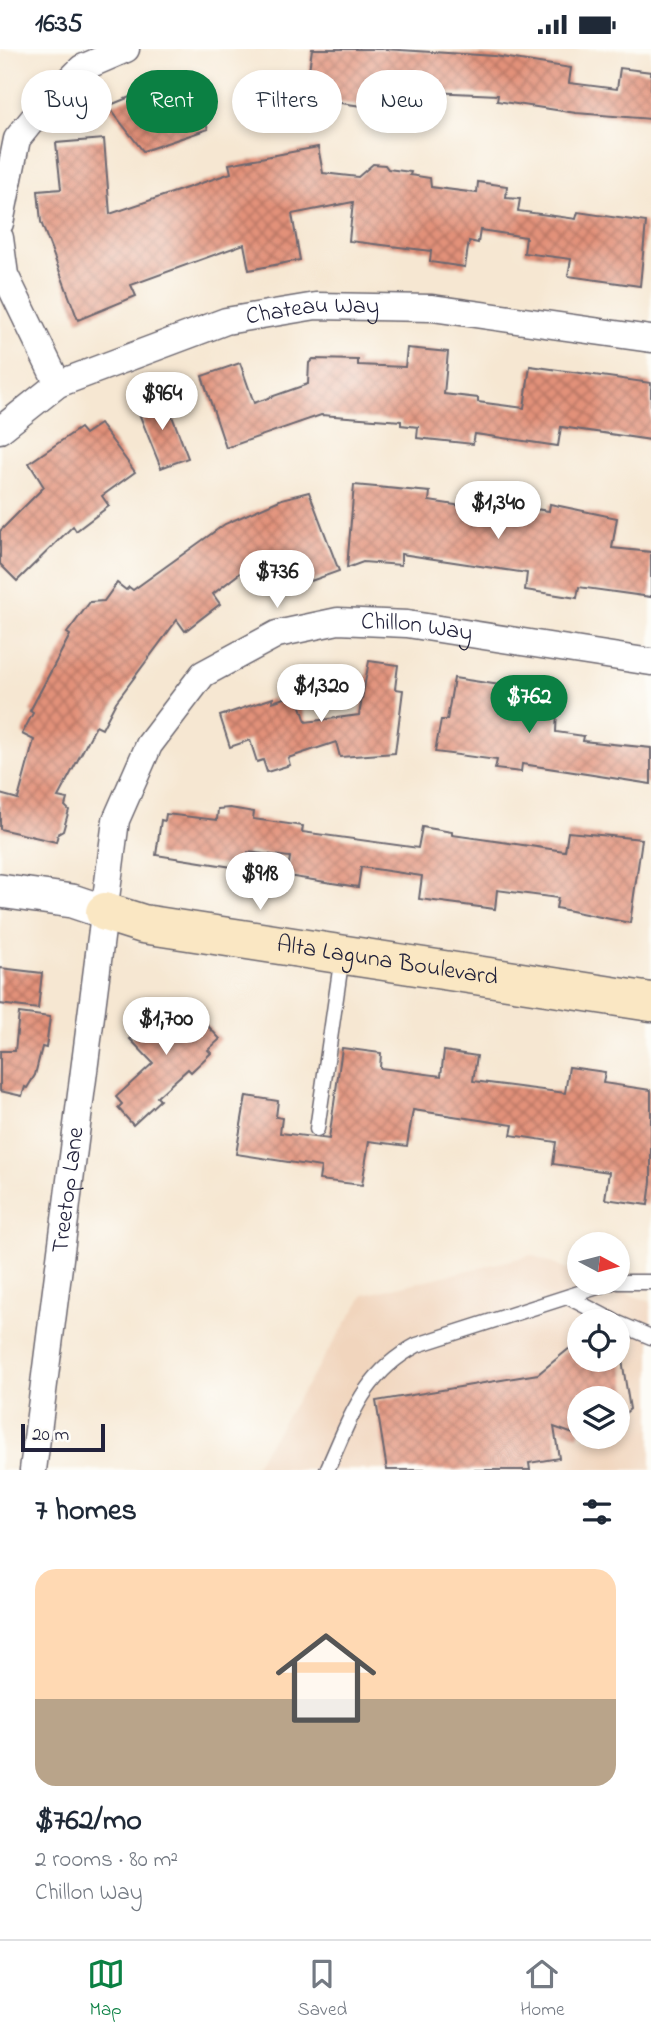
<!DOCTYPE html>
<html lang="en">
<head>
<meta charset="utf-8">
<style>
	:root { --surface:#fff; --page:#f6f6f7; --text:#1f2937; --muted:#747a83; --line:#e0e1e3; --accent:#0b8043 }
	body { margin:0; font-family:"Indie Flower",sans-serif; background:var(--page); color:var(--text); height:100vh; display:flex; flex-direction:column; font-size:26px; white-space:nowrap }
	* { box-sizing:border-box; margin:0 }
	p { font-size:23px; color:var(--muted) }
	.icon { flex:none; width:38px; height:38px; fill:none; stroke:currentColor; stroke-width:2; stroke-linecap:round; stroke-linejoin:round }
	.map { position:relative; height:1421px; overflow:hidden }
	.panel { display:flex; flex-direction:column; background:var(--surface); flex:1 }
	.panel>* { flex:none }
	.top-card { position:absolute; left:21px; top:21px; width:609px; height:63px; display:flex; gap:14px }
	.needle { width:46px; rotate:97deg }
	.controls { position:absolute; left:567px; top:1183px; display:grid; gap:14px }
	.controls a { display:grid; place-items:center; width:63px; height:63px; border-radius:50%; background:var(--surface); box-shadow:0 4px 10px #0003; font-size:35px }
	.scale { position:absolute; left:21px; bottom:18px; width:84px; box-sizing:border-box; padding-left:7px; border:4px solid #22223b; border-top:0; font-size:19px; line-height:24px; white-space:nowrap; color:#22223b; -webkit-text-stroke:5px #fdfcf7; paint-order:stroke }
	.price { position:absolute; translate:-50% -60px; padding:0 16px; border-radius:24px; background:#fff; color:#222; font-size:23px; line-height:46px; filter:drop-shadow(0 2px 4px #0008) }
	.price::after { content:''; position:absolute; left:50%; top:42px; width:21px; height:16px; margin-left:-10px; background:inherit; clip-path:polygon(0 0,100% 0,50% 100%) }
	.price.selected { background:var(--accent); color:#fff }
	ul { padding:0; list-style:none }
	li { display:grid; align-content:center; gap:14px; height:371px; padding:0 35px }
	li span { display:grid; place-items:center; height:217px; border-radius:21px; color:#555 }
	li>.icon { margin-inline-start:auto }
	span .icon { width:126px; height:126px; fill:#fffc; stroke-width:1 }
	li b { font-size:30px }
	h2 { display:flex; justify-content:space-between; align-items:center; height:84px; padding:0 35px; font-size:30px }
	.chip { padding:0 24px; border-radius:32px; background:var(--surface); box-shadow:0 4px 10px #0003; font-size:24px; line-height:63px }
	.chip.selected { background:var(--accent); color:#fff }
	.status { display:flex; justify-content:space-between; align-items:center; height:49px; padding:0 35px; background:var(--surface); direction:ltr }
	.status svg { height:19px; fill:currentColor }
	.tab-bar { display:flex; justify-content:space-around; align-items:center; height:98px; border-top:2px solid var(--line); background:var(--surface); font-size:19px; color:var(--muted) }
	.tab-bar a { display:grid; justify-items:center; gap:4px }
	.tab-bar .selected { color:var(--accent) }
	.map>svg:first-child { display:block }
</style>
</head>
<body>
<div class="status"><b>16:35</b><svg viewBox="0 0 49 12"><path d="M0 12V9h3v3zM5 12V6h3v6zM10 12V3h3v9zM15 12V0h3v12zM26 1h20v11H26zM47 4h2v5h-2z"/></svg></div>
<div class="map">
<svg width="651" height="1421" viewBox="0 0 651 1421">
	<defs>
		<pattern id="building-cross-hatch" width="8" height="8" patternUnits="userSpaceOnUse" patternTransform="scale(1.75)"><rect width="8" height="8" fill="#e29179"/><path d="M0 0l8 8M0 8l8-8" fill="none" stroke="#b77664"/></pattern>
	</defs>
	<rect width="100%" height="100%" fill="#fdfcf7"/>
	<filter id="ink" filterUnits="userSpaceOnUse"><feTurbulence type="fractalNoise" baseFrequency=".0143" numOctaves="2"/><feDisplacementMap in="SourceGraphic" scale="14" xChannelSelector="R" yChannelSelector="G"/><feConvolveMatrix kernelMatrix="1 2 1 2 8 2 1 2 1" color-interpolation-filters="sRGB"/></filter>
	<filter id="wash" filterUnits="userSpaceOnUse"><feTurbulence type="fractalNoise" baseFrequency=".00686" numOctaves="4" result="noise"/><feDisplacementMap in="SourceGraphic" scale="28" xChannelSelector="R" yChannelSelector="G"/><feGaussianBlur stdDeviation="1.57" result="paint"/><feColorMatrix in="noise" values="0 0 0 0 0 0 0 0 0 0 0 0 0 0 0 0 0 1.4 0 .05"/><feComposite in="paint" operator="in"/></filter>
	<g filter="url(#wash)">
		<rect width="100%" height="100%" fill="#f6e7d2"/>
		<!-- built -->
		<path fill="#f1d5bd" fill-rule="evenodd" d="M532,1206l47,20v8h18l54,19v168h-399l112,-175zM579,1272h39v39h-39zM579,1349h39v39h-39z"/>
		<g id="blocks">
			<!-- building -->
			<g fill="url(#building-cross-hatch)">
				<path d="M312,0h72l111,7 76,12 -2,15 48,6 3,-21 31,4v47l-75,-6 -79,-12 1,-6 -112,-5 -3,19 -78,-11z"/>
				<path d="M171,31l9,25 18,-6 10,30 -65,22 -35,-45z"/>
				<path d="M104,90l6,75 121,-41 -2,-9 89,-17 5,26 35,4 15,-13 12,1 3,4 23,3 -1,3 20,3 1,9 46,6 1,-11 29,4 -1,12 14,1 -2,12 58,8 2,-7 68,10 -6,64 -72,-10 3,-17 -47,-6 2,-16 -46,-7 -2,13 -9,-2 -4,26 -35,-5 1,-11 -82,-10 4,-39 -61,12 8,46 -51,10 -5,-26 -113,41 5,11 -58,24 -37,-98 -3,-31 23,-2 -5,-46z"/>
				<path d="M407,299l41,4 -4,42 34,4v4l46,6 6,-42 121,17v57l-90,-13 -3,19 -83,-12 -2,10 -56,-6 1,-11 -17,-2v-4l-80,-6 -95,33 -24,-72 38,-13 14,40 54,-19 1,-21 4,-4 45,1v5l47,2z"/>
				<path d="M164,346l24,63 -27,10 -25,-62z"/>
				<path d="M100,375l35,48 -33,24 7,10 -33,25 -3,-5 -56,55 -17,-17v-33l44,-44 -15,-24 51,-35 5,6z"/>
				<path d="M354,436l76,7 -1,9 72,11 2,-8 46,7 1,-7 67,14 -5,30 39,4v45l-72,-10 -2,11 -52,-8 2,-17 -126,-19v11l-38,-3 -16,6z"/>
				<path d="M309,443l30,79 -28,10 -10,-24 -44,17 -4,-11 -40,31 7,10 -35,27 -8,-11 -61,82 -14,27 -6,-3 -38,71 9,2 -2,7 4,4 -6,21 -5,3 -2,8 -56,-13v-35l18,5 16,-59 -12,-6 11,-21 -3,-2 40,-76 -3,-2 23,-31 14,-1 13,-18 9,7 3,-3 4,3 92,-66 57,-25z"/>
				<path d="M369,612l29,4 -3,24 8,1 -8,63 -55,4 -4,-15 -48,16 2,7 -23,7 -4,-12 -6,2 -7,-22 -20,7 -10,-31 53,-18 -1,4 25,-8 9,28 53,-7z"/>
				<path d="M454,629l98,15 -3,15 8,1 -1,23 28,4 -1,5 68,7v36l-129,-20 -1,8 -26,-3 2,-9 -62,-8 6,-32h6z"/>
				<path d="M230,759l24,4 -1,7 50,7 -1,6 116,16 4,-21 30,5v3l113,16 3,-19 74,7 -12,84 -74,-15 2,-10 -61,-8 -2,19 -76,-10 3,-23 -61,-9 -3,20 -71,-11 3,-19 -42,-5 -3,17 -89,-14 5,-35 4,1 1,-7 51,6 1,-11z"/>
				<path d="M0,919l42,5 -4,36 -38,-5z"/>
				<path d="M171,953l15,16 8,-7 26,28 -12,11 3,3 -20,19 -3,-3 -31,28 3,3 -27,25 -15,-17 4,-4 -6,-7 37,-34 -23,-24z"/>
				<path d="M19,964l31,4 -4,31 -4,-1 -7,28 -8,13 -2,-1 -3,9 -22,-5v-40h15z"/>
				<path d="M342,999l39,5 -1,15 61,8 3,-25 33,5 -4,25 92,12 4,-26 36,5 -2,11 48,7v92l-3,23 -43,-6 4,-27 -56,-8 3,-22 -45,-7 2,-10 -100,-15 -6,36 -38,-5 -7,44 -43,-5 2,-13 -85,-13 10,-58 32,5 -2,16 6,1 -2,15 49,6z"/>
				<path d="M576,1294l3,2v15h43l8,49 -12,10v-21h-39v38l-25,-9 5,31 -30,5 1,7h-143l-11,-69 162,-27z"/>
			</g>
		</g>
	</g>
	<g filter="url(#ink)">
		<use href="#blocks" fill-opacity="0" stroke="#6c6770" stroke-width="2"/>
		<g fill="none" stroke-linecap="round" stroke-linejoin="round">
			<!-- service casing -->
			<g stroke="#6c6770" stroke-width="17">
				<g id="service">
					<path d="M317,1080l25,-173"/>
					<path d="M618,1233h33"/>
					<path d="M568,1248l46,24"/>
					<path d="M618,1274l33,14"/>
					<path d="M327,1421c24,-53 36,-96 90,-125l193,-62"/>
				</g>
			</g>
			<!-- minor casing -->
			<g stroke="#6c6770" stroke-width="29">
				<g id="minor">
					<path d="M0,174l17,-84 25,-31 40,-40 44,-19"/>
					<path d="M0,189l5,37 53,109"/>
					<path id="s1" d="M0,381l58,-46 168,-63 90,-15 116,2 219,31"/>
					<path id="s2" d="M33,1421l83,-650 33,-75 54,-71 74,-40 61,-13 69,3 244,38"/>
				</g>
			</g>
			<!-- tertiary casing -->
			<g stroke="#6c6770" stroke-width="36">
				<path id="tertiary" d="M0,842l72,10 33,11"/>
			</g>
			<!-- secondary casing -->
			<g stroke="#6c6770" stroke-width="41">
				<g id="secondary">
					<path id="s3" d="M105,863l38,12 508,78"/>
				</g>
			</g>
			<!-- service -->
			<use href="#service" stroke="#fff" stroke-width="14"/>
			<!-- minor -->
			<use href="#minor" stroke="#fff" stroke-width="26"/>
			<!-- tertiary -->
			<use href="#tertiary" stroke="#fff" stroke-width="33"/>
			<!-- secondary -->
			<use href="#secondary" stroke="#fae7c3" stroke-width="38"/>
		</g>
	</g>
	<g text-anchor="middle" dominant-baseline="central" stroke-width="6" stroke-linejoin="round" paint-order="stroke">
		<!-- street labels -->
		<g font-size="24" fill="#22223b" stroke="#fdfcf7">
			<text stroke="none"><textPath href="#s1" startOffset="341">Chateau Way</textPath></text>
			<text stroke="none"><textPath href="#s2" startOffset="1052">Chillon Way</textPath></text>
			<text stroke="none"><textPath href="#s3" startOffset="287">Alta Laguna Boulevard</textPath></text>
			<text stroke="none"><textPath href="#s2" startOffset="282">Treetop Lane</textPath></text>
		</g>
	</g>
</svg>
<div class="controls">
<a><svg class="needle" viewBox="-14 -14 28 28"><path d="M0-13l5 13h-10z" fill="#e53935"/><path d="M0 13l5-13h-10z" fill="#747a83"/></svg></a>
<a><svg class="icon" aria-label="locate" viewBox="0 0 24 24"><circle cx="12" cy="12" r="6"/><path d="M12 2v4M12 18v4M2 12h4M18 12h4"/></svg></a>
<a><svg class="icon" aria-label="layers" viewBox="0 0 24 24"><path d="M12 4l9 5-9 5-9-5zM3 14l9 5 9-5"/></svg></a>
</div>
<div class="scale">20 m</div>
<b class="price" style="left:162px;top:383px">$964</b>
<b class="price" style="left:498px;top:492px">$1,340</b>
<b class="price" style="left:277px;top:561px">$736</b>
<b class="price" style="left:321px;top:675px">$1,320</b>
<b class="price selected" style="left:529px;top:686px">$762</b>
<b class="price" style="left:260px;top:863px">$918</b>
<b class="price" style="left:166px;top:1008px">$1,700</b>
<div class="top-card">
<a class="chip">Buy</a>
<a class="chip selected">Rent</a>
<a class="chip">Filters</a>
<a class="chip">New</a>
</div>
</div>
<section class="panel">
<h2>7 homes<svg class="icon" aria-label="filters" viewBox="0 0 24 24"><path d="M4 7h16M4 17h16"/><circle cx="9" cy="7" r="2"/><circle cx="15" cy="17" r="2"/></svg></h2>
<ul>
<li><span style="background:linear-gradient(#ffd9b3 60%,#b9a48a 0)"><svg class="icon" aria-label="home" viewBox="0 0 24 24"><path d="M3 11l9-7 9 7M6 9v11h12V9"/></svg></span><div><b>$762/mo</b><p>2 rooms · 80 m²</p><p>Chillon Way</p></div></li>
</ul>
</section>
<nav class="tab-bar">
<a class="selected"><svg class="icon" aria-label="map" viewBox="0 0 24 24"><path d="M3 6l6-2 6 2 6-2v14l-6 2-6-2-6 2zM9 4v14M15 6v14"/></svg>Map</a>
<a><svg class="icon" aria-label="saved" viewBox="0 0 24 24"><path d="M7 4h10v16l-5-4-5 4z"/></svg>Saved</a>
<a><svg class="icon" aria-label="home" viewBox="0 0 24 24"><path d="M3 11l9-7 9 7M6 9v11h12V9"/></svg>Home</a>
</nav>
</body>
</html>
